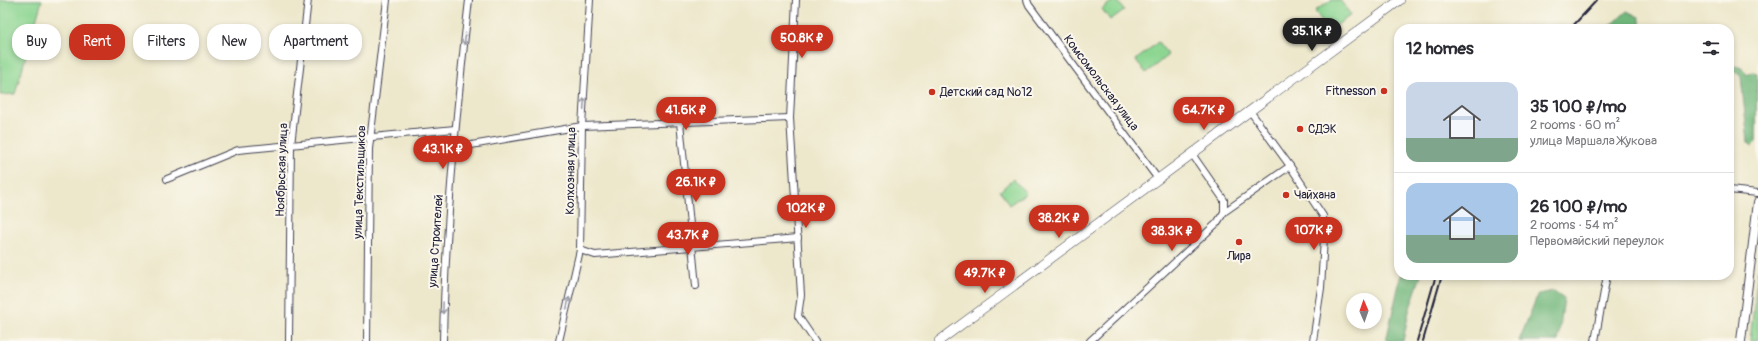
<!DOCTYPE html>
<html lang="en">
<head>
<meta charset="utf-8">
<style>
	:root { --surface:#fff; --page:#f7f7f7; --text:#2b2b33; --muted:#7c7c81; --line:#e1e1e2; --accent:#c8321e }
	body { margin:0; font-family:Pangolin,sans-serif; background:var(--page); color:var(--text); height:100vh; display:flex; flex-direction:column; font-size:15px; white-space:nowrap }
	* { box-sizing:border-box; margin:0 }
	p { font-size:13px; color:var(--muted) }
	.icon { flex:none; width:22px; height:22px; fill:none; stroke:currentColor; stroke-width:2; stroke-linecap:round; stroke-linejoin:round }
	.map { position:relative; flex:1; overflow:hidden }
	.details { position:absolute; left:1394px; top:24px; width:340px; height:256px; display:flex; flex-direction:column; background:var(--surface); border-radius:16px; box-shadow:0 2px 6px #0003 }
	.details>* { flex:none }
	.guide { position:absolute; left:12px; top:24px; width:380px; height:36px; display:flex; gap:8px }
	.needle { width:26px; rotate:358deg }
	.buttons { position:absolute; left:1346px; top:293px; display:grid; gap:8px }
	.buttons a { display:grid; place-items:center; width:36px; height:36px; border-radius:50%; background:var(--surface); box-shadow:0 2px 6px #0003; font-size:20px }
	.price { position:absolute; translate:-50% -34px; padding:0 9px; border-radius:14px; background:var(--accent); color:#fff; font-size:13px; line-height:26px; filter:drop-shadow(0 1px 2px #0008) }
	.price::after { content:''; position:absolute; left:50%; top:24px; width:12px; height:9px; margin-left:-6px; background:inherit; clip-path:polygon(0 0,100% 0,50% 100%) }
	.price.selected { background:#222; color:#fff }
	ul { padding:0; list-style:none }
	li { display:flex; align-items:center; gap:12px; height:100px; padding:0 12px }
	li+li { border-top:1px solid var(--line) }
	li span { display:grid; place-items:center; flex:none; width:112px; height:80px; border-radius:12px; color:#555 }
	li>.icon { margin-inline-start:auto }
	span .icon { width:48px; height:48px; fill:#fffc; stroke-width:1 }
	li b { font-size:17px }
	h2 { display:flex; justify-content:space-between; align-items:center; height:48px; padding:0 12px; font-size:17px }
	.tag { padding:0 14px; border-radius:16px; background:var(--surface); box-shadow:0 2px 6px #0003; font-size:14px; line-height:36px }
	.tag.selected { background:var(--accent); color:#fff }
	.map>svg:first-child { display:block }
</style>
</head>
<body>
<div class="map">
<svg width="1758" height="341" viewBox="0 0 1758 341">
	<rect width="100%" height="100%" fill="#fbf7ec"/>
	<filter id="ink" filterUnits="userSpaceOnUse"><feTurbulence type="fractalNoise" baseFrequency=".025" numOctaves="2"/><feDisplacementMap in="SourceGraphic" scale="8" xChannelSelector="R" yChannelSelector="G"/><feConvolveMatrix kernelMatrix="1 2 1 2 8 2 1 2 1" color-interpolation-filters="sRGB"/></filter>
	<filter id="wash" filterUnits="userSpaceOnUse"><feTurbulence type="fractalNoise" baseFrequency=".012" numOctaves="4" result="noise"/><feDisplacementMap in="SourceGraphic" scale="16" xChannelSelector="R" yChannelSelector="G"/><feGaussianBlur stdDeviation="0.9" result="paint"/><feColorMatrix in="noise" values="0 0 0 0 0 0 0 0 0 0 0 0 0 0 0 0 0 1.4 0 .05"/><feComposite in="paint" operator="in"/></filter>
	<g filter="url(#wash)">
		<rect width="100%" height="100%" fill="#ede8cc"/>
		<!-- green -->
		<g fill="#8cd692" stroke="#577c66">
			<path d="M0,0h42l-27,94 -15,1z"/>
			<path d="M1114,0h3l7,10 -14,10 -8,-11z"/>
			<path d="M1332,0h8l11,15 -17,12 -3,-3 -5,3 -11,-16z"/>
			<path d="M1158,42l10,13 -22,18 -10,-13z"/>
			<path d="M1013,179l13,14 -17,12 -9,-14z"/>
			<path d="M1758,270v71h-8z"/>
		</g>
		<!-- forest -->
		<g fill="#71b77c" stroke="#4a6c5c">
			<path d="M1627,11l12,6 4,12h-36z"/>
			<path d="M1729,62l5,4c7,1 9,2 13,9l6,-3 4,2 -1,68 -4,4 -4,-4 -7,-65 -2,-4 -10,-1z"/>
			<path d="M1401,275h20l-12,36 -6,30h-17z"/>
			<path d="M1554,291l10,7 -6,43h-39l19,-47z"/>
		</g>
	</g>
	<g filter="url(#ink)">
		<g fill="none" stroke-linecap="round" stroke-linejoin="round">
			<!-- minor casing -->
			<g stroke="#404051" stroke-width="8">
				<g id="minor">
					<path d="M796,0l-6,118 11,177 -3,21 17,25"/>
					<path d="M1027,0l2,5 129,174"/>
					<path d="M1250,111l40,55 33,50 1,22 -3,50 -8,53"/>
					<path d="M680,122l16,164"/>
					<path d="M454,148l128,-22 208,-8"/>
					<path d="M167,179l71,-29 217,-21"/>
					<path d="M1729,190l29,3"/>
					<path d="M1224,212l66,-46"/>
					<path d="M580,250l15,5 203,-17"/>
					<path d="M289,341l2,-196 17,-145"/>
					<path d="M367,341l2,-192 18,-149"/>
					<path d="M443,341c2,-114 13,-228 26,-341"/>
					<path d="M559,341l21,-91 2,-124 8,-126"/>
					<path d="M1090,341l127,-118 7,-11v-12l-32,-46"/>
					<path d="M1595,341l12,-66"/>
				</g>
			</g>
			<!-- tertiary casing -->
			<g stroke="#404051" stroke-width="10">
				<path id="tertiary" d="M1741,341l17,-139"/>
			</g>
			<!-- secondary casing -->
			<g stroke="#404051" stroke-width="10">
				<path id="secondary" d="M939,341l461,-341"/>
			</g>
			<!-- minor -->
			<use href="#minor" stroke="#fff" stroke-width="6"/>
			<!-- tertiary -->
			<use href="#tertiary" stroke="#fff" stroke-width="8"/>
			<!-- secondary -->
			<use href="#secondary" stroke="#fff" stroke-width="9"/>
			<!-- rail -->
			<g stroke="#22223b" stroke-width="2">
				<path d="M1570,29l27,-29"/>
				<path d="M1417,341l19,-66"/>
				<path d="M1423,341l19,-66"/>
			</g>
		</g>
		<!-- one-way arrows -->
		<defs><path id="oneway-shaft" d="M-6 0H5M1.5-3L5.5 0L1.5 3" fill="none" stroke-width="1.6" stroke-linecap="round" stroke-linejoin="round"/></defs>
		<g stroke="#9c9ca7">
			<use href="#oneway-shaft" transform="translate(465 39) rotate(96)"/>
			<use href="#oneway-shaft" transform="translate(584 104) rotate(-86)"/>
			<use href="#oneway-shaft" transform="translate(568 303) rotate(-77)"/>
			<use href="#oneway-shaft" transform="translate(443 308) rotate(91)"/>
		</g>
	</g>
	<!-- markers -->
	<g fill="#c8321e" stroke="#fbf7ec" stroke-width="1.5">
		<circle cx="1384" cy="91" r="4"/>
		<circle cx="932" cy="92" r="4"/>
		<circle cx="1300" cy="129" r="4"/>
		<circle cx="1286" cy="195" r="4"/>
		<circle cx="1239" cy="242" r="4"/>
	</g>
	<g text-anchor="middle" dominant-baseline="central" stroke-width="4" stroke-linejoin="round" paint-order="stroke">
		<!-- street labels -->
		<g font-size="12" fill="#22223b" stroke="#fbf7ec">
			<text transform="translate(1101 83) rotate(53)">Комсомольская улица</text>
			<text transform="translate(282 170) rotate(-88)">Ноябрьская улица</text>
			<text transform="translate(571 171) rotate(-89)">Колхозная улица</text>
			<text transform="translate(360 182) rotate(-88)">улица Текстильщиков</text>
			<text transform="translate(436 241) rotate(-86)">улица Строителей</text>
		</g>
		<!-- poi labels -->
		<g font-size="12" fill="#22223b" stroke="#fbf7ec" text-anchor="start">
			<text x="1376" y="91" text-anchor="end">Fitnesson</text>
			<text x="940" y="92">Детский сад №12</text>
			<text x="1308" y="129">СДЭК</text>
			<text x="1294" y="195">Чайхана</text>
			<text x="1239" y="256" text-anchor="middle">Лира</text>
		</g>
	</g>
</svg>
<div class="buttons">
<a><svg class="needle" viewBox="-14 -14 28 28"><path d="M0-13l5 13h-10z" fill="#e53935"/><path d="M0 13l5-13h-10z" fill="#7c7c81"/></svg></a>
</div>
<b class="price selected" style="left:1312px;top:52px">35.1K ₽</b>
<b class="price" style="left:802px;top:59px">50.8K ₽</b>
<b class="price" style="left:686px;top:131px">41.6K ₽</b>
<b class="price" style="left:1204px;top:131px">64.7K ₽</b>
<b class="price" style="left:443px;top:170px">43.1K ₽</b>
<b class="price" style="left:696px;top:203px">26.1K ₽</b>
<b class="price" style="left:806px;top:229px">102K ₽</b>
<b class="price" style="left:1059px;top:239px">38.2K ₽</b>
<b class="price" style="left:1314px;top:251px">107K ₽</b>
<b class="price" style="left:1172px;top:252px">38.3K ₽</b>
<b class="price" style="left:688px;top:256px">43.7K ₽</b>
<b class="price" style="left:985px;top:294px">49.7K ₽</b>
<div class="guide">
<a class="tag">Buy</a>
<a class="tag selected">Rent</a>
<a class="tag">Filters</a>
<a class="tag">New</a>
<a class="tag">Apartment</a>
</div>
<section class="details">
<h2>12 homes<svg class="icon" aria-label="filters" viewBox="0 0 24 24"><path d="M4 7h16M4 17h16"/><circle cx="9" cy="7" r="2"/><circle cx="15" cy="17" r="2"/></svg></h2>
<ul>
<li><span style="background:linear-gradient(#c9d6e8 70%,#7fa58c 0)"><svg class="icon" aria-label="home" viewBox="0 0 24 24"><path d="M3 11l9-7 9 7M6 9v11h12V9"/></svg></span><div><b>35 100 ₽/mo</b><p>2 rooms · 60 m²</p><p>улица Маршала Жукова</p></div></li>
<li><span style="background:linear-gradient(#a9c7e8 65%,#7fa58c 0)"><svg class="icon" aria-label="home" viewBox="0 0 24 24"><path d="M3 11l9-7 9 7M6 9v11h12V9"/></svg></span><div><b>26 100 ₽/mo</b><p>2 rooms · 54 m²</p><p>Первомайский переулок</p></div></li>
</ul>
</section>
</div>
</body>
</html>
